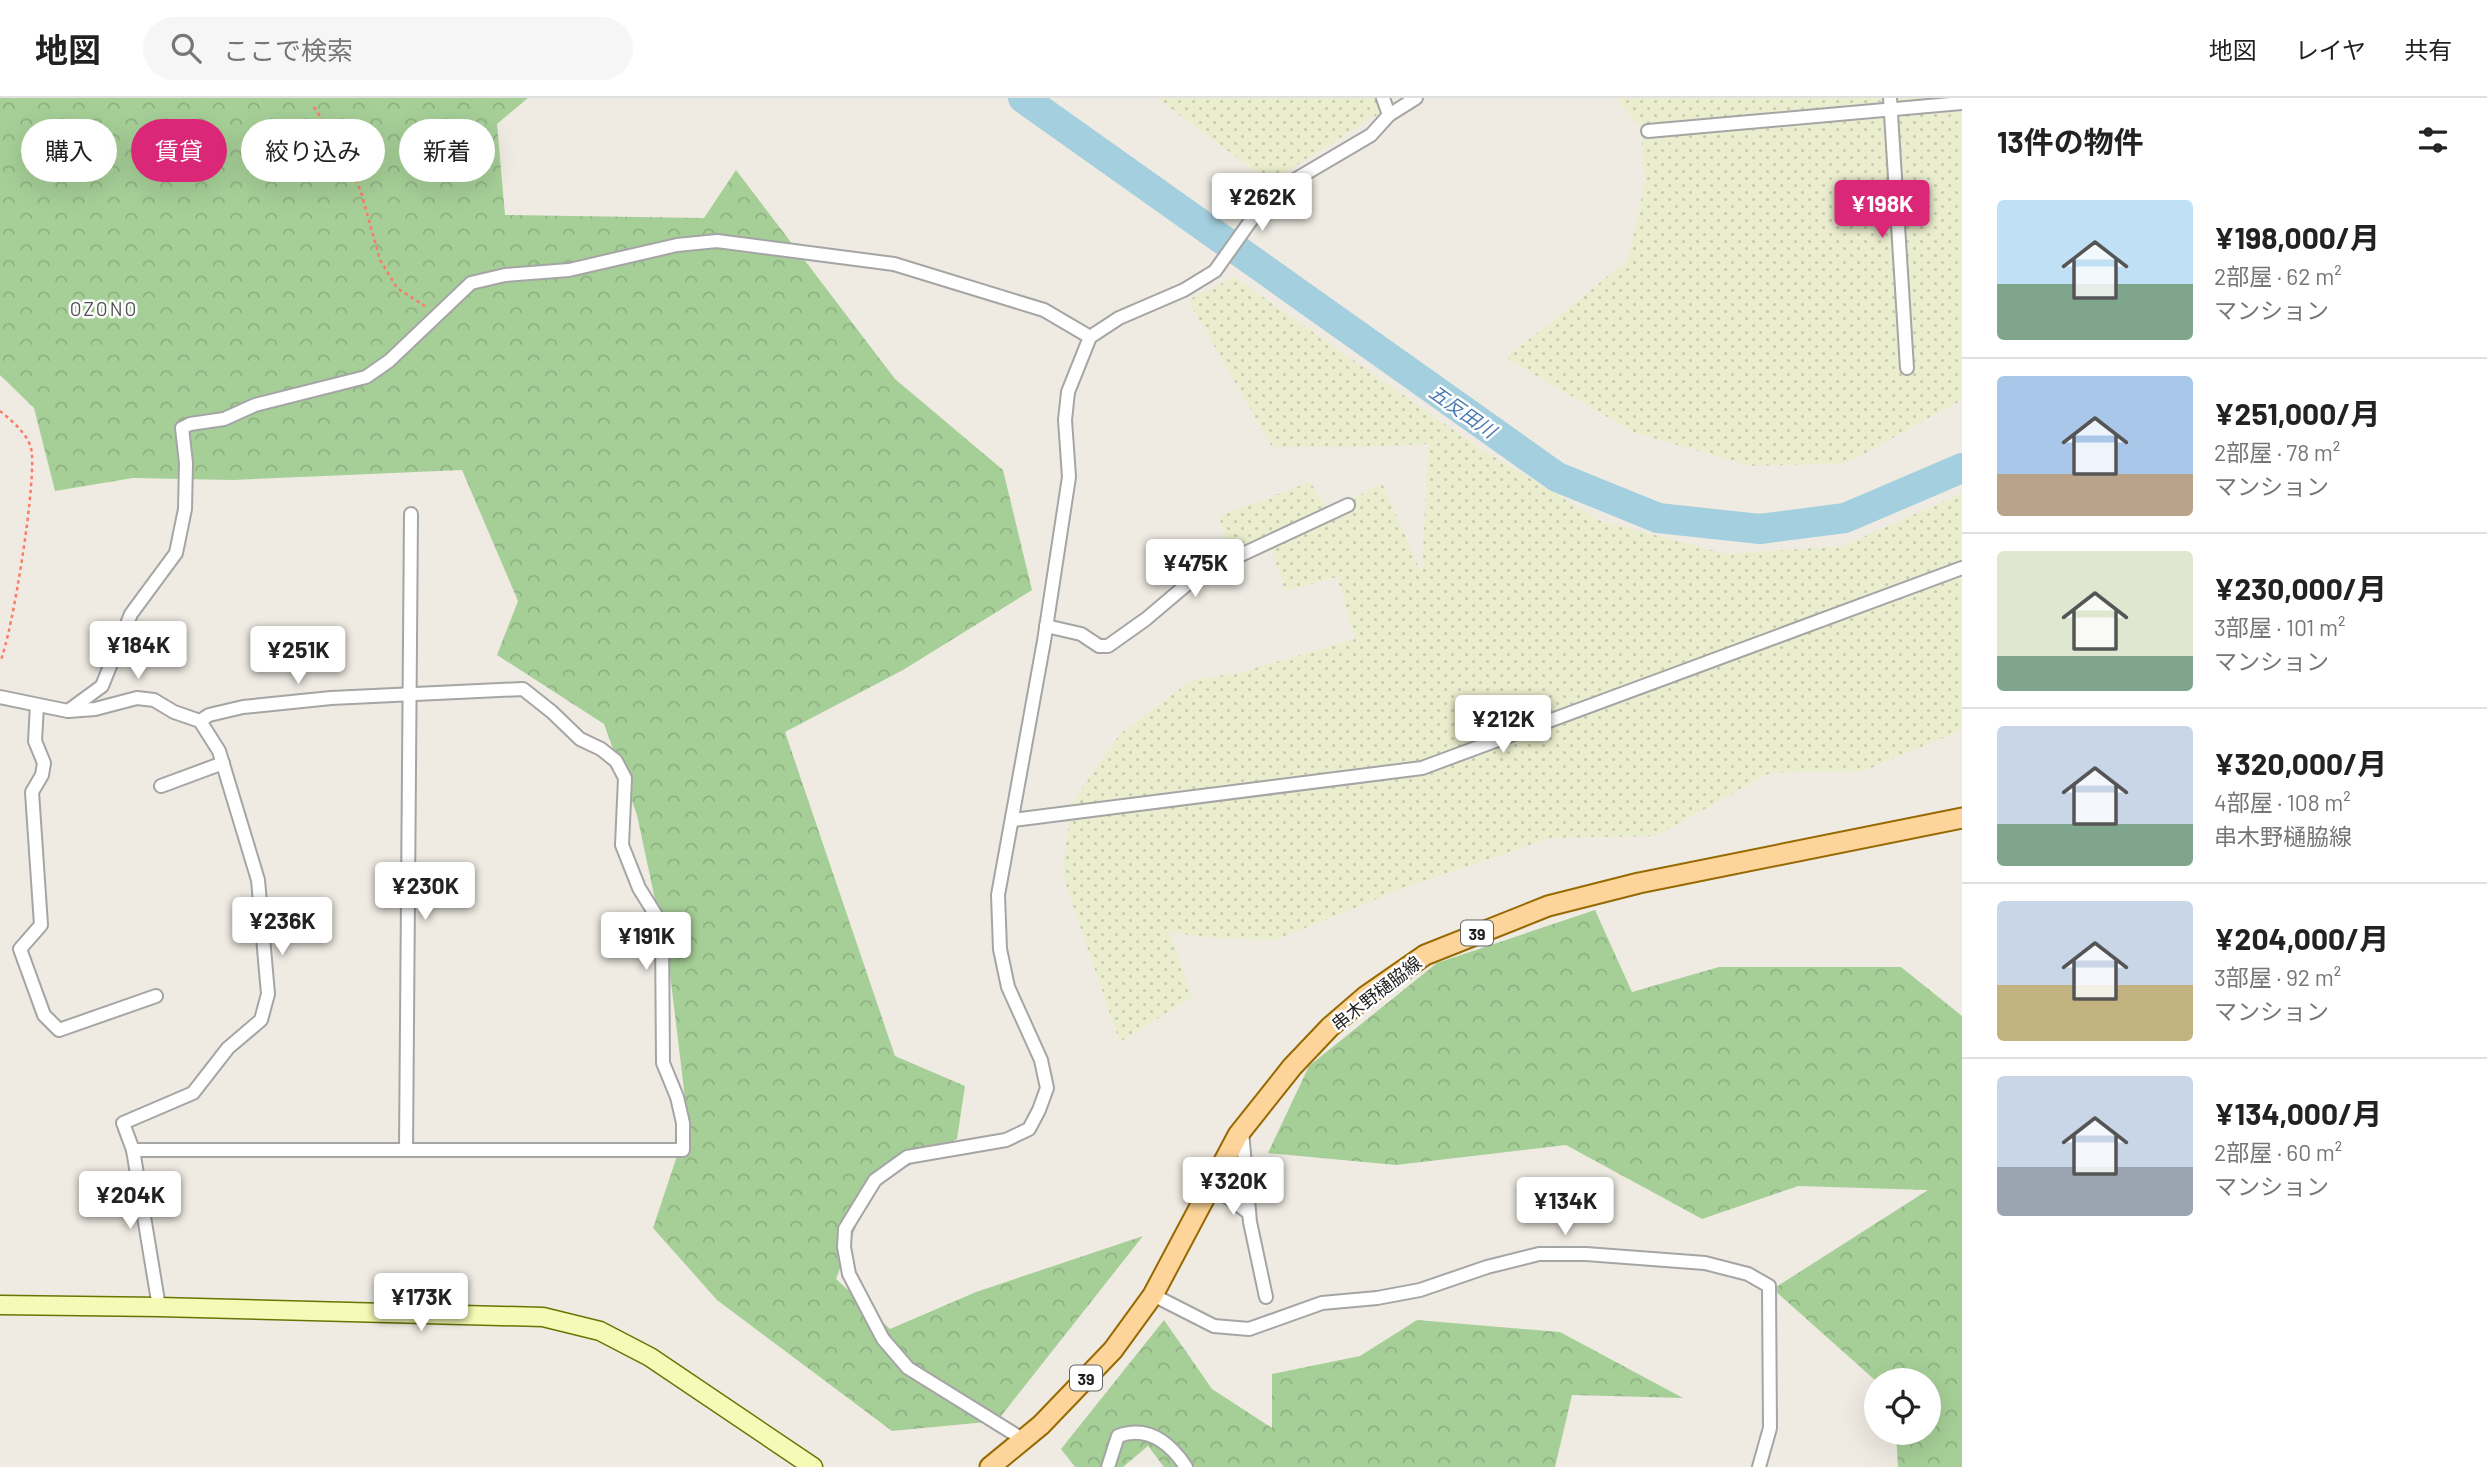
<!DOCTYPE html>
<html lang="ja">
<head>
<meta charset="utf-8">
<style>
	:root { --surface:#fff; --page:#f6f6f6; --text:#222; --muted:#767676; --line:#e0e0e0; --accent:#db2777 }
	body { margin:0; font-family:Barlow,"Noto Sans JP",sans-serif; background:var(--page); color:var(--text); height:100vh; display:flex; flex-direction:column; font-size:26px; white-space:nowrap }
	* { box-sizing:border-box; margin:0 }
	p { font-size:23px; color:var(--muted) }
	.icon { flex:none; width:38px; height:38px; fill:none; stroke:currentColor; stroke-width:2; stroke-linecap:round; stroke-linejoin:round }
	.map { position:relative; flex:1; overflow:hidden }
	.sheet { display:flex; flex-direction:column; background:var(--surface); width:525px }
	.sheet>* { flex:none }
	.hud { position:absolute; left:21px; top:21px; width:665px; height:63px; display:flex; gap:14px }
	.buttons { position:absolute; left:1864px; top:1270px; display:grid; gap:14px }
	.buttons a { display:grid; place-items:center; width:77px; height:77px; border-radius:50%; background:var(--surface); box-shadow:0 7px 28px #0002; font-size:35px }
	.price { position:absolute; translate:-50% -60px; padding:0 16px; border-radius:7px; background:#fff; color:#222; font-size:23px; line-height:46px; filter:drop-shadow(0 2px 4px #0008) }
	.price::after { content:''; position:absolute; left:50%; top:42px; width:21px; height:16px; margin-left:-10px; background:inherit; clip-path:polygon(0 0,100% 0,50% 100%) }
	.price.selected { background:var(--accent); color:#fff }
	ul { padding:0; list-style:none }
	li { display:flex; align-items:center; gap:21px; height:175px; padding:0 35px }
	li+li { border-top:2px solid var(--line) }
	li span { display:grid; place-items:center; flex:none; width:196px; height:140px; border-radius:7px; color:#555 }
	li>.icon { margin-inline-start:auto }
	span .icon { width:84px; height:84px; fill:#fffc; stroke-width:1 }
	li b { font-size:30px }
	h2 { display:flex; justify-content:space-between; align-items:center; height:84px; padding:0 35px; font-size:30px }
	.tag { padding:0 24px; border-radius:32px; background:var(--surface); box-shadow:0 7px 28px #0002; font-size:24px; line-height:63px }
	.tag.selected { background:var(--accent); color:#fff }
	header { display:flex; align-items:center; gap:42px; box-sizing:border-box; height:98px; padding:0 35px; background:var(--surface); border-bottom:2px solid var(--line) }
	header strong { font-size:33px }
	nav { display:flex; gap:38px; margin-inline-start:auto; font-size:24px }
	.search { width:490px; height:63px; background:var(--page); display:flex; align-items:center; gap:18px; box-sizing:border-box; padding:0 24px; border-radius:38px; color:var(--muted); font-size:26px }
	main { display:flex; flex:1; min-height:0 }
	.map>svg:first-child { display:block }
</style>
</head>
<body>
<header>
<strong>地図</strong>
<div class="search"><svg class="icon" aria-label="search" viewBox="0 0 24 24"><circle cx="10" cy="10" r="6"/><path d="M15 15l6 6"/></svg>ここで検索</div>
<nav><a>地図</a><a>レイヤ</a><a>共有</a></nav>
</header>
<main>
<div class="map">
<svg width="1962" height="1369" viewBox="0 0 1962 1369">
	<defs>
		<pattern id="farmland-dots" width="8" height="8" patternUnits="userSpaceOnUse" patternTransform="scale(1.75)"><rect width="8" height="8" fill="#ebeece"/><path d="M2 2h.1M6 6h.1" fill="none" stroke="#c9ccb0" stroke-width="1.8" stroke-linecap="round"/></pattern>
		<pattern id="forest-crowns" width="20" height="18" patternUnits="userSpaceOnUse" patternTransform="scale(1.75)"><rect width="20" height="18" fill="#a6cf97"/><path d="M2 6a3 3 0 1 1 6 0M12 15a3 3 0 1 1 6 0" fill="none" stroke="#8eb182"/></pattern>
	</defs>
	<rect width="100%" height="100%" fill="#efebe3"/>
	<!-- farmland -->
	<g fill="url(#farmland-dots)">
		<path d="M1157,0h223l2,14 -112,70z"/>
		<path d="M1616,0h346v302l-115,63 -97,3 -117,-34 -127,-74 122,-98 17,-79 -4,-53z"/>
		<path d="M1234,179l247,172 120,72 126,33 116,-8 119,-53v237l-98,41 -94,2 -114,63 -106,2 -149,51 -125,51 -65,-2 -41,-6 22,65 -72,45 -58,-168 10,-71 48,-69 72,-54 46,-7 117,-34 -18,-62 -52,14 -15,-45 -42,4 -9,-34 91,-34 19,30 53,-29 40,91 6,-130 -72,3h-84l-84,-147z"/>
	</g>
	<!-- forest -->
	<g fill="url(#forest-crowns)">
		<path d="M0,0h528l-31,26 8,91 199,3 32,-48 159,209 108,91 29,120 -129,80 -118,62 110,324 70,30 -8,53 -86,48 -35,92 54,50 86,-37 167,-56 -146,185 -105,10 -175,-131 -64,-72 35,-105 -19,-158 -32,-150 -33,-91 -107,-69 21,-54 -56,-131 -229,10 -100,-2 -78,13 -21,-83 -34,-33z"/>
		<path d="M1595,812l37,82 87,-25h182l61,49v451h-64l-2,-34h32v-52h-52l-103,-92 155,-99 -130,-4 -96,33 -136,-74 -170,20 -128,-12 41,-87 128,-103z"/>
		<path d="M1164,1222l48,69 60,39v-54l88,-18 57,-36 143,12 123,66 -111,-3 -17,72h-391l-16,-21 -25,21h-48l-14,-18z"/>
	</g>
	<g fill="none" stroke-linecap="round" stroke-linejoin="round">
		<!-- river -->
		<path stroke="#a3cfde" stroke-width="30" d="M1023,0l534,379 101,41 102,11 85,-11 117,-50"/>
		<!-- street casing -->
		<g stroke="#a5a5a5" stroke-width="16">
			<g id="street">
				<path d="M1383,0l6,17"/>
				<path d="M1890,0l17,270"/>
				<path d="M1648,33l314,-28"/>
				<path d="M1046,528l35,8 18,12h9l38,-27 52,-44 150,-70"/>
				<path d="M0,599l68,14 27,-2 42,-11 17,2 20,12 26,9 19,30 39,129 10,114 -7,26 -33,28 -35,45 -70,30 10,27 26,157"/>
				<path d="M37,607l-2,36 9,22 -2,12 -10,17 9,133 -21,24 24,66 15,15 97,-34"/>
				<path d="M68,613l34,-25 29,-72 45,-61 9,-44 1,-46 -4,-35 8,-4 34,-5 31,-14 111,-28 23,-16 82,-78 34,-8 64,-5 108,-25 40,-4 177,23 150,46 46,27"/>
				<path d="M161,688l62,-23"/>
				<path d="M1013,722l409,-52 540,-200"/>
				<path d="M1242,1033l8,91 16,75"/>
				<path d="M133,1052h550v-27l-6,-26 -14,-34 -1,-131 -5,-15 -18,-29 -17,-43 3,-67 -9,-17 -15,-12 -21,-10 -28,-27 -29,-23 -192,9 -88,9 -34,8 -9,6"/>
				<path d="M406,1052l5,-636"/>
				<path d="M1210,1091l19,9 20,15"/>
				<path d="M1153,1197l61,31 35,3 73,-26 55,-5 43,-8 67,-23 52,-13h47l119,9 43,11 21,12 1,142 -11,39"/>
				<path d="M1024,1342l-116,-72 -25,-29 -34,-65 -5,-27 1,-18 30,-49 32,-23 99,-17 23,-11 10,-19 8,-22 -6,-28 -33,-73 -8,-38 -2,-54 46,-254 25,-164 -4,-57 3,-28 22,-55 29,-19 65,-28 31,-19 54,-76 102,-60 18,-20 27,-17"/>
				<path d="M1108,1369l10,-31c30,-11 52,7 68,31"/>
			</g>
		</g>
		<!-- secondary casing -->
		<g stroke="#677603" stroke-width="21">
			<path id="secondary" d="M0,1207l159,2 384,10 57,14 50,26 163,110"/>
		</g>
		<!-- primary casing -->
		<g stroke="#976900" stroke-width="23">
			<path id="primary" d="M990,1369l51,-42 72,-75 40,-55 85,-160 54,-68 38,-40 36,-31 59,-41 123,-49 91,-23 323,-65"/>
		</g>
		<!-- path -->
		<g stroke="#fc7b68" stroke-width="2.5" stroke-dasharray="3.5 3.5" stroke-linecap="butt">
			<path d="M314,9l29,45 18,40 19,68 17,28 28,18"/>
			<path d="M0,313c11,9 27,22 31,37 7,27 -19,188 -31,214"/>
		</g>
		<!-- street -->
		<use href="#street" stroke="#fff" stroke-width="12"/>
		<!-- secondary -->
		<use href="#secondary" stroke="#f5fab6" stroke-width="18"/>
		<!-- primary -->
		<use href="#primary" stroke="#fdd59a" stroke-width="19"/>
	</g>
	<g text-anchor="middle" dominant-baseline="central" stroke-width="5" stroke-linejoin="round" paint-order="stroke">
		<!-- shield labels -->
		<g fill="#fff" stroke="#626262" stroke-width="2">
			<rect x="1461" y="822.5" width="32" height="25" rx="5"/>
			<rect x="1070" y="1267.5" width="32" height="25" rx="5"/>
		</g>
		<g font-size="16" font-weight="bold" fill="#1e1e1e">
			<text x="1477" y="835">39</text>
			<text x="1086" y="1280">39</text>
		</g>
		<!-- street labels -->
		<g font-size="18" fill="#1e1e1e" stroke="#fff">
			<text transform="translate(1376 895) rotate(-38)">串木野樋脇線</text>
		</g>
		<!-- neighbourhood labels -->
		<g font-size="19" letter-spacing="2" fill="#515151" stroke="#fff">
			<text x="104" y="210">OZONO</text>
		</g>
		<!-- water labels -->
		<g font-size="19" font-style="italic" fill="#4979af" stroke="#fff">
			<text transform="translate(1463 313) rotate(35)">五反田川</text>
		</g>
	</g>
</svg>
<div class="buttons">
<a><svg class="icon" aria-label="locate" viewBox="0 0 24 24"><circle cx="12" cy="12" r="6"/><path d="M12 2v4M12 18v4M2 12h4M18 12h4"/></svg></a>
</div>
<b class="price" style="left:1262px;top:135px">¥262K</b>
<b class="price selected" style="left:1882px;top:142px">¥198K</b>
<b class="price" style="left:1195px;top:501px">¥475K</b>
<b class="price" style="left:138px;top:583px">¥184K</b>
<b class="price" style="left:298px;top:588px">¥251K</b>
<b class="price" style="left:1503px;top:657px">¥212K</b>
<b class="price" style="left:425px;top:824px">¥230K</b>
<b class="price" style="left:282px;top:859px">¥236K</b>
<b class="price" style="left:646px;top:874px">¥191K</b>
<b class="price" style="left:1233px;top:1119px">¥320K</b>
<b class="price" style="left:130px;top:1133px">¥204K</b>
<b class="price" style="left:1565px;top:1139px">¥134K</b>
<b class="price" style="left:421px;top:1235px">¥173K</b>
<div class="hud">
<a class="tag">購入</a>
<a class="tag selected">賃貸</a>
<a class="tag">絞り込み</a>
<a class="tag">新着</a>
</div>
</div>
<section class="sheet">
<h2>13件の物件<svg class="icon" aria-label="filters" viewBox="0 0 24 24"><path d="M4 7h16M4 17h16"/><circle cx="9" cy="7" r="2"/><circle cx="15" cy="17" r="2"/></svg></h2>
<ul>
<li><span style="background:linear-gradient(#bfe0f5 60%,#7fa58c 0)"><svg class="icon" aria-label="home" viewBox="0 0 24 24"><path d="M3 11l9-7 9 7M6 9v11h12V9"/></svg></span><div><b>¥198,000/月</b><p>2部屋 · 62 m²</p><p>マンション</p></div></li>
<li><span style="background:linear-gradient(#a9c7e8 70%,#b9a48a 0)"><svg class="icon" aria-label="home" viewBox="0 0 24 24"><path d="M3 11l9-7 9 7M6 9v11h12V9"/></svg></span><div><b>¥251,000/月</b><p>2部屋 · 78 m²</p><p>マンション</p></div></li>
<li><span style="background:linear-gradient(#dfe7d0 75%,#7fa58c 0)"><svg class="icon" aria-label="home" viewBox="0 0 24 24"><path d="M3 11l9-7 9 7M6 9v11h12V9"/></svg></span><div><b>¥230,000/月</b><p>3部屋 · 101 m²</p><p>マンション</p></div></li>
<li><span style="background:linear-gradient(#c9d6e8 70%,#7fa58c 0)"><svg class="icon" aria-label="home" viewBox="0 0 24 24"><path d="M3 11l9-7 9 7M6 9v11h12V9"/></svg></span><div><b>¥320,000/月</b><p>4部屋 · 108 m²</p><p>串木野樋脇線</p></div></li>
<li><span style="background:linear-gradient(#c9d6e8 60%,#c2b280 0)"><svg class="icon" aria-label="home" viewBox="0 0 24 24"><path d="M3 11l9-7 9 7M6 9v11h12V9"/></svg></span><div><b>¥204,000/月</b><p>3部屋 · 92 m²</p><p>マンション</p></div></li>
<li><span style="background:linear-gradient(#c9d6e8 65%,#9aa5b1 0)"><svg class="icon" aria-label="home" viewBox="0 0 24 24"><path d="M3 11l9-7 9 7M6 9v11h12V9"/></svg></span><div><b>¥134,000/月</b><p>2部屋 · 60 m²</p><p>マンション</p></div></li>
</ul>
</section>
</main>
</body>
</html>
